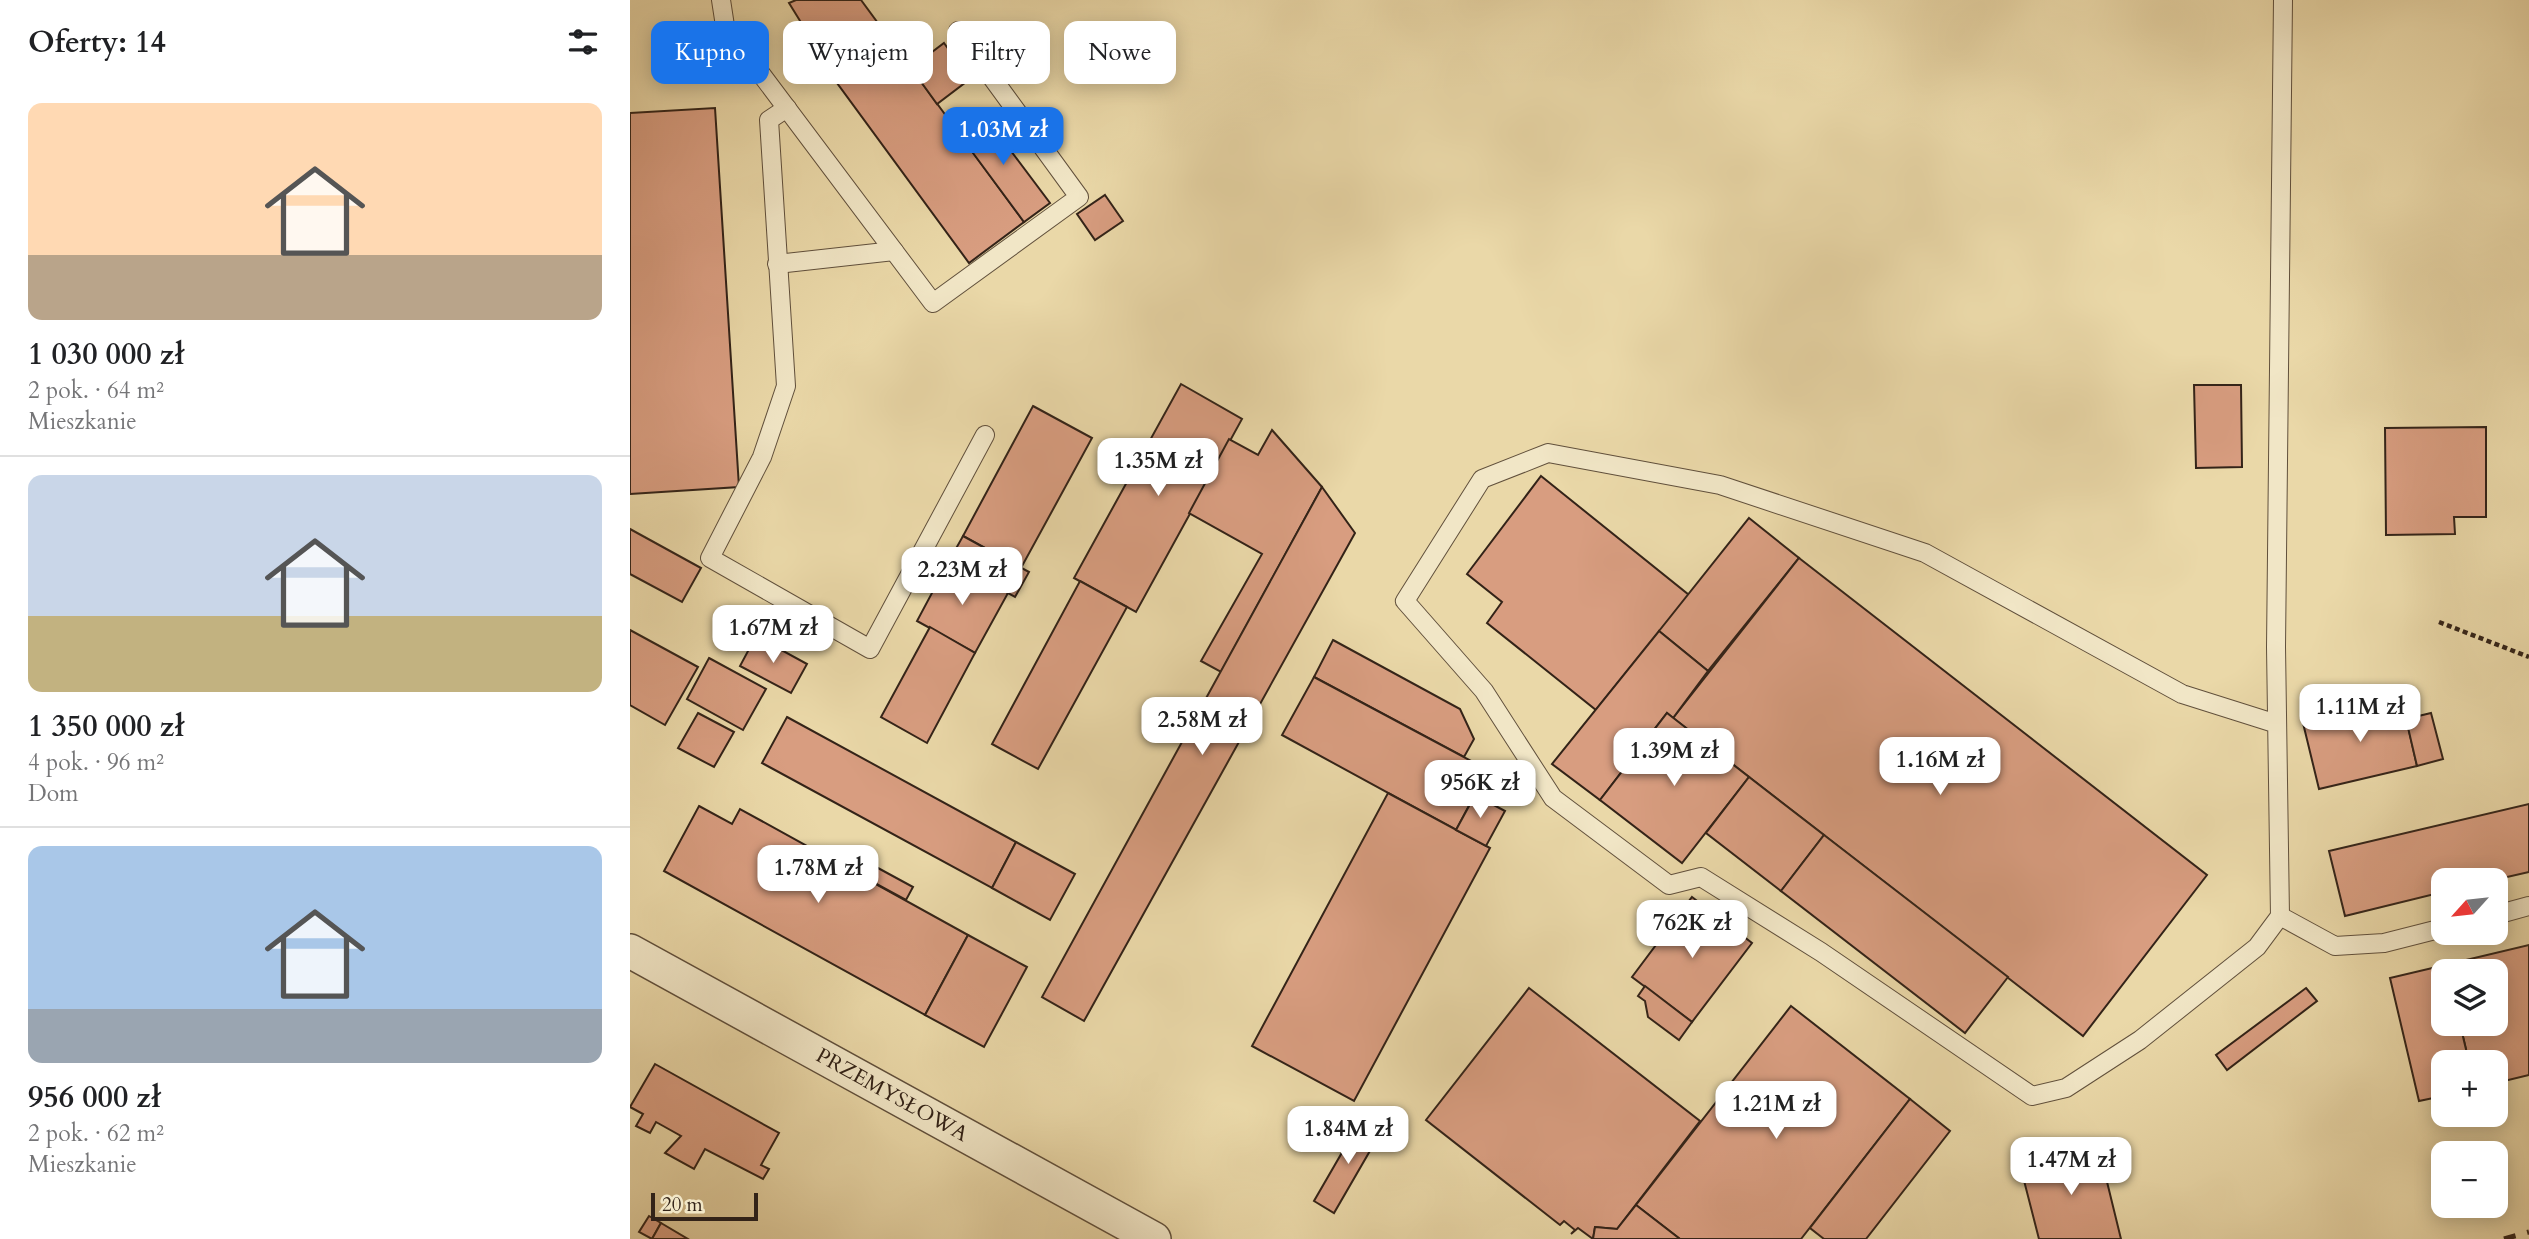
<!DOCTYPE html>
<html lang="pl">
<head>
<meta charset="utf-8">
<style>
	:root { --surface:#fff; --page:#f2f2f2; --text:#202124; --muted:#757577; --line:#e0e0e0; --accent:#1a73e8 }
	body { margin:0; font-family:Cardo,serif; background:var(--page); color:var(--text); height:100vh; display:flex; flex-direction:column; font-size:26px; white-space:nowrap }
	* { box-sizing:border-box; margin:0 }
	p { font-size:23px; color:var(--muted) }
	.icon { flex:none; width:38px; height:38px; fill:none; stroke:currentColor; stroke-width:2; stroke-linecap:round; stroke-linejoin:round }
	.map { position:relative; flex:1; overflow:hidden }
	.details { display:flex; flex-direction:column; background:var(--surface); width:630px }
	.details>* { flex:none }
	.hud { position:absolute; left:21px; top:21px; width:665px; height:63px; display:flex; gap:14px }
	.needle { width:46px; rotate:243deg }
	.tools { position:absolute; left:1801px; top:868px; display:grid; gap:14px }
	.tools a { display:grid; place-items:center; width:77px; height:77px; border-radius:14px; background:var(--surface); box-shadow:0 4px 18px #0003; font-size:35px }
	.scale { position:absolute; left:21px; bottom:18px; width:107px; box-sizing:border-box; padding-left:7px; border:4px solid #332318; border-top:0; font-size:19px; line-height:24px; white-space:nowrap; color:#332318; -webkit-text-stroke:5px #f1e6c6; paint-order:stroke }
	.price { position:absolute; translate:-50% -60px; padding:0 16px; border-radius:14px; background:#fff; color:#222; font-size:23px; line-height:46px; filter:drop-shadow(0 2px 4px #0008) }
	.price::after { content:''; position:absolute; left:50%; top:42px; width:21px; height:16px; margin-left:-10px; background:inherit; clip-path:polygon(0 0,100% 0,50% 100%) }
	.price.active { background:var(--accent); color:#fff }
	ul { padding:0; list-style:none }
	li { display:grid; align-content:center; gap:14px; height:371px; padding:0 28px }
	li+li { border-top:2px solid var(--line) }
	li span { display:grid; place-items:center; height:217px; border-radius:14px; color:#555 }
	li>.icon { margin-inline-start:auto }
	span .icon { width:126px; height:126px; fill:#fffc; stroke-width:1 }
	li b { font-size:30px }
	h2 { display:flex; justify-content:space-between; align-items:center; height:84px; padding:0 28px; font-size:30px }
	.chip { padding:0 24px; border-radius:14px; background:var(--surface); box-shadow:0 4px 18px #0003; font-size:24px; line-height:63px }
	.chip.active { background:var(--accent); color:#fff }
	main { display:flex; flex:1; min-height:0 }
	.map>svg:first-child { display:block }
</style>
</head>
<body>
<main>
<section class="details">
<h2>Oferty: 14<svg class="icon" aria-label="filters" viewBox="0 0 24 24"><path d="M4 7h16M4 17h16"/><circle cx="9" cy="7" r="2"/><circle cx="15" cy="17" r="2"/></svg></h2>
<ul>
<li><span style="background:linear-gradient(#ffd9b3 70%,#b9a48a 0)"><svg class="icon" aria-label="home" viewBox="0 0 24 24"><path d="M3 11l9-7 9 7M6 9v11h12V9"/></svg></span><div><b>1 030 000 zł</b><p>2 pok. · 64 m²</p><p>Mieszkanie</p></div></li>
<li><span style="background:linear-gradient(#c9d6e8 65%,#c2b280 0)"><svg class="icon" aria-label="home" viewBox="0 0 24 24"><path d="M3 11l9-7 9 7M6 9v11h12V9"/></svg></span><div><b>1 350 000 zł</b><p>4 pok. · 96 m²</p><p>Dom</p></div></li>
<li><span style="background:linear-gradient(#a9c7e8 75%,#9aa5b1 0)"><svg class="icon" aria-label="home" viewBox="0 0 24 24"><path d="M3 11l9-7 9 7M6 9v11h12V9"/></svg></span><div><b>956 000 zł</b><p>2 pok. · 62 m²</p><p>Mieszkanie</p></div></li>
</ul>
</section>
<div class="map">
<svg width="1899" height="1239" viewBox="0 0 1899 1239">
	<rect width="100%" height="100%" fill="#ead8a8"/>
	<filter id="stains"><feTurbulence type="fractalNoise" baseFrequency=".00286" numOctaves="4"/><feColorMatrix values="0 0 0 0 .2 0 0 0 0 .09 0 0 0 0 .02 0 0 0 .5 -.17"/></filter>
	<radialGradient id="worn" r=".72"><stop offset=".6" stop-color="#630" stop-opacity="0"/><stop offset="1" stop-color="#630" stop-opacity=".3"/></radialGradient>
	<!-- building -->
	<g fill="#d89d80" stroke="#332318" stroke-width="2">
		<path d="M166,0h65l163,222 -55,41 -173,-236 6,-3 -13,-21z"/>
		<path d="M314,43l26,36 -33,25 -26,-36z"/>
		<path d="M85,108l24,379 -109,7v-381z"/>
		<path d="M351,111l69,92 -26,19 -68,-92z"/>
		<path d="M475,195l18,26 -28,19 -18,-26z"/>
		<path d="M551,384l61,35 -106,193 -62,-34z"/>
		<path d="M1564,385h47l1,82 -46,1z"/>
		<path d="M403,406l59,32 -71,130 -58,-32z"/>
		<path d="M1856,427v90h-32l1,17 -69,1 -1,-107z"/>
		<path d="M642,430l50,57 -101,185 -20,-11 61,-107 -73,-41 40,-74 29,16z"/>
		<path d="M911,476l148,119 -93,115 -109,-87 15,-21 -35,-28z"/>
		<path d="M692,487l33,46 -271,488 -42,-24z"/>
		<path d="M1119,518l50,40 -91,113 -49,-40z"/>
		<path d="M0,529l71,39 -19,34 -52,-28z"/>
		<path d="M333,536l66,36 -14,25 -66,-36z"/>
		<path d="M1169,558l408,317 -124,161 -410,-318z"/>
		<path d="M319,561l59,32 -33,60 -58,-32z"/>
		<path d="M450,581l47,26 -89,162 -46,-25z"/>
		<path d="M300,627l45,26 -48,90 -46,-26z"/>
		<path d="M0,630l68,37 -33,58 -35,-20z"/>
		<path d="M1029,631l49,40 -35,47 -6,-5 -67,87 -48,-36z"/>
		<path d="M126,636l51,28 -16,29 -51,-27z"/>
		<path d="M703,640l127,69 14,30 -10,18 -150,-80z"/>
		<path d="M79,658l57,31 -23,41 -56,-31z"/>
		<path d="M684,677l174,93 -32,60 -174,-95z"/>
		<path d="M1772,700l15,66 -98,23 -16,-66z"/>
		<path d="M68,713l36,19 -20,35 -36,-19z"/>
		<path d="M1037,713l82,64 -67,86 -82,-63z"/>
		<path d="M1801,713l12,46 -26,7 -11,-47z"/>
		<path d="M157,717l229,125 -24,46 -230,-125z"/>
		<path d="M1119,777l75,58 -43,56 -75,-58z"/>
		<path d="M758,793l102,55 -136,253 -102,-55z"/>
		<path d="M845,795l30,16 -19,35 -30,-16z"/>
		<path d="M1899,804v68l-35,8h-51v12l-98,24 -16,-65z"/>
		<path d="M69,806l33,18 8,-15 228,126 -43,80 -261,-144z"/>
		<path d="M1194,835l184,142 -43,56 -184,-142z"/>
		<path d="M386,842l59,32 -25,46 -58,-32z"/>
		<path d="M213,849l70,38 -7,13 -70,-38z"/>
		<path d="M1062,897l60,46 -60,79 -60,-45z"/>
		<path d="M338,935l59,32 -43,80 -59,-32z"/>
		<path d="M1899,945v130l-33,8v-21h-27l-9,-38h36v-53h-49l-2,-6z"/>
		<path d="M1815,965l-2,59h17l9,38h-26v34l-24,5 -29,-123z"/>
		<path d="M1015,986l47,36 -13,18 -31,-23 -3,-16 -7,-5z"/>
		<path d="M899,988l171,133 -83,108 -22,-2 -2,12 -15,-11 -7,6 4,-4 -11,-9 -4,4 -134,-105z"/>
		<path d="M1676,988l11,13 -90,69 -11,-15z"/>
		<path d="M1161,1006l119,93 -109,140h-121l-44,-34z"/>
		<path d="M25,1064l124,69 -18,32 8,4 -6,10 -58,-30 -11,20 -29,-16 16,-17 -25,-14 -6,11 -14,-7 7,-12 -13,-7z"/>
		<path d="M1280,1099l40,32 -84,108h-42l-14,-11z"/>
		<path d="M732,1118l20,12 -48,83 -20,-12z"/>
		<path d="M1468,1145l23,94h-82l-19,-74z"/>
		<path d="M1006,1205l44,34h-87l2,-12 22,2z"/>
		<path d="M19,1216l12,7 -9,16 -13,-7z"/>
		<path d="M31,1223l27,16h-36z"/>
	</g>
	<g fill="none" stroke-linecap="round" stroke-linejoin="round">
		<!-- service casing -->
		<g stroke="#61503c" stroke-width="20">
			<g id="service">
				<path d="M91,0l4,26 208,277 146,-106 -121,-166"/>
				<path d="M157,108l-18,12 17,266 -24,71 -52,101 160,91 115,-214"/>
				<path d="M147,264l117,-13"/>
				<path d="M1647,724l-95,-30 -257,-141 -205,-68 -172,-32 -66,26 -77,122 79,90 69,107 116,87 32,-8 120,75 211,144 34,-8 74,-48 117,-93 23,-31 -4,-269 7,-647"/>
				<path d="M1866,915l33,-9"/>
				<path d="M1650,916l55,30 49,-3 59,-15"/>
			</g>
		</g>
		<!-- minor casing -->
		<g stroke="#61503c" stroke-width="36">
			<path id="minor" d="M0,951l524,288"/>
		</g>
		<!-- path -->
		<path stroke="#332318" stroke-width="4.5" stroke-dasharray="5 3.5" stroke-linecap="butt" d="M1809,622l90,35"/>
		<!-- service -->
		<use href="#service" stroke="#f1e6c6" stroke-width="18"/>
		<!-- minor -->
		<use href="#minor" stroke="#f1e6c6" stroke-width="33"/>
		<!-- rail -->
		<path stroke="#332318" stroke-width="5" stroke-dasharray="12 12" stroke-linecap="butt" d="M1874,1239l25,-7"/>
	</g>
	<g text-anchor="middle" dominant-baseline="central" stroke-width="7" stroke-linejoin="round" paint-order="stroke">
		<!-- street labels -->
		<g font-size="21" fill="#332318" stroke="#f1e6c6">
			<text transform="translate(262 1095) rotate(29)">PRZEMYSŁOWA</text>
		</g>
	</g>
	<rect width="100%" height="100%" filter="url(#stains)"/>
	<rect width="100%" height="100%" fill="url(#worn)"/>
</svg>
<div class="tools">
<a><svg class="needle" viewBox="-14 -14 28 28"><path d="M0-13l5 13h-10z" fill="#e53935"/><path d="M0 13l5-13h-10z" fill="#757577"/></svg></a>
<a><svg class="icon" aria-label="layers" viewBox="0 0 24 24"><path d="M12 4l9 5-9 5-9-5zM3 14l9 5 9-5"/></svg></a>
<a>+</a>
<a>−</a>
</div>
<div class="scale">20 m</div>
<b class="price active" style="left:373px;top:167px">1.03M zł</b>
<b class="price" style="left:528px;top:498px">1.35M zł</b>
<b class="price" style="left:332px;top:607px">2.23M zł</b>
<b class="price" style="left:143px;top:665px">1.67M zł</b>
<b class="price" style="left:1730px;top:744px">1.11M zł</b>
<b class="price" style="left:572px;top:757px">2.58M zł</b>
<b class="price" style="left:1044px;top:788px">1.39M zł</b>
<b class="price" style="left:1310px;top:797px">1.16M zł</b>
<b class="price" style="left:850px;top:820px">956K zł</b>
<b class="price" style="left:188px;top:905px">1.78M zł</b>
<b class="price" style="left:1062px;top:960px">762K zł</b>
<b class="price" style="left:1146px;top:1141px">1.21M zł</b>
<b class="price" style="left:718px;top:1166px">1.84M zł</b>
<b class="price" style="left:1441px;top:1197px">1.47M zł</b>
<div class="hud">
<a class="chip active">Kupno</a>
<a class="chip">Wynajem</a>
<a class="chip">Filtry</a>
<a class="chip">Nowe</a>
</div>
</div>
</main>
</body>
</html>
